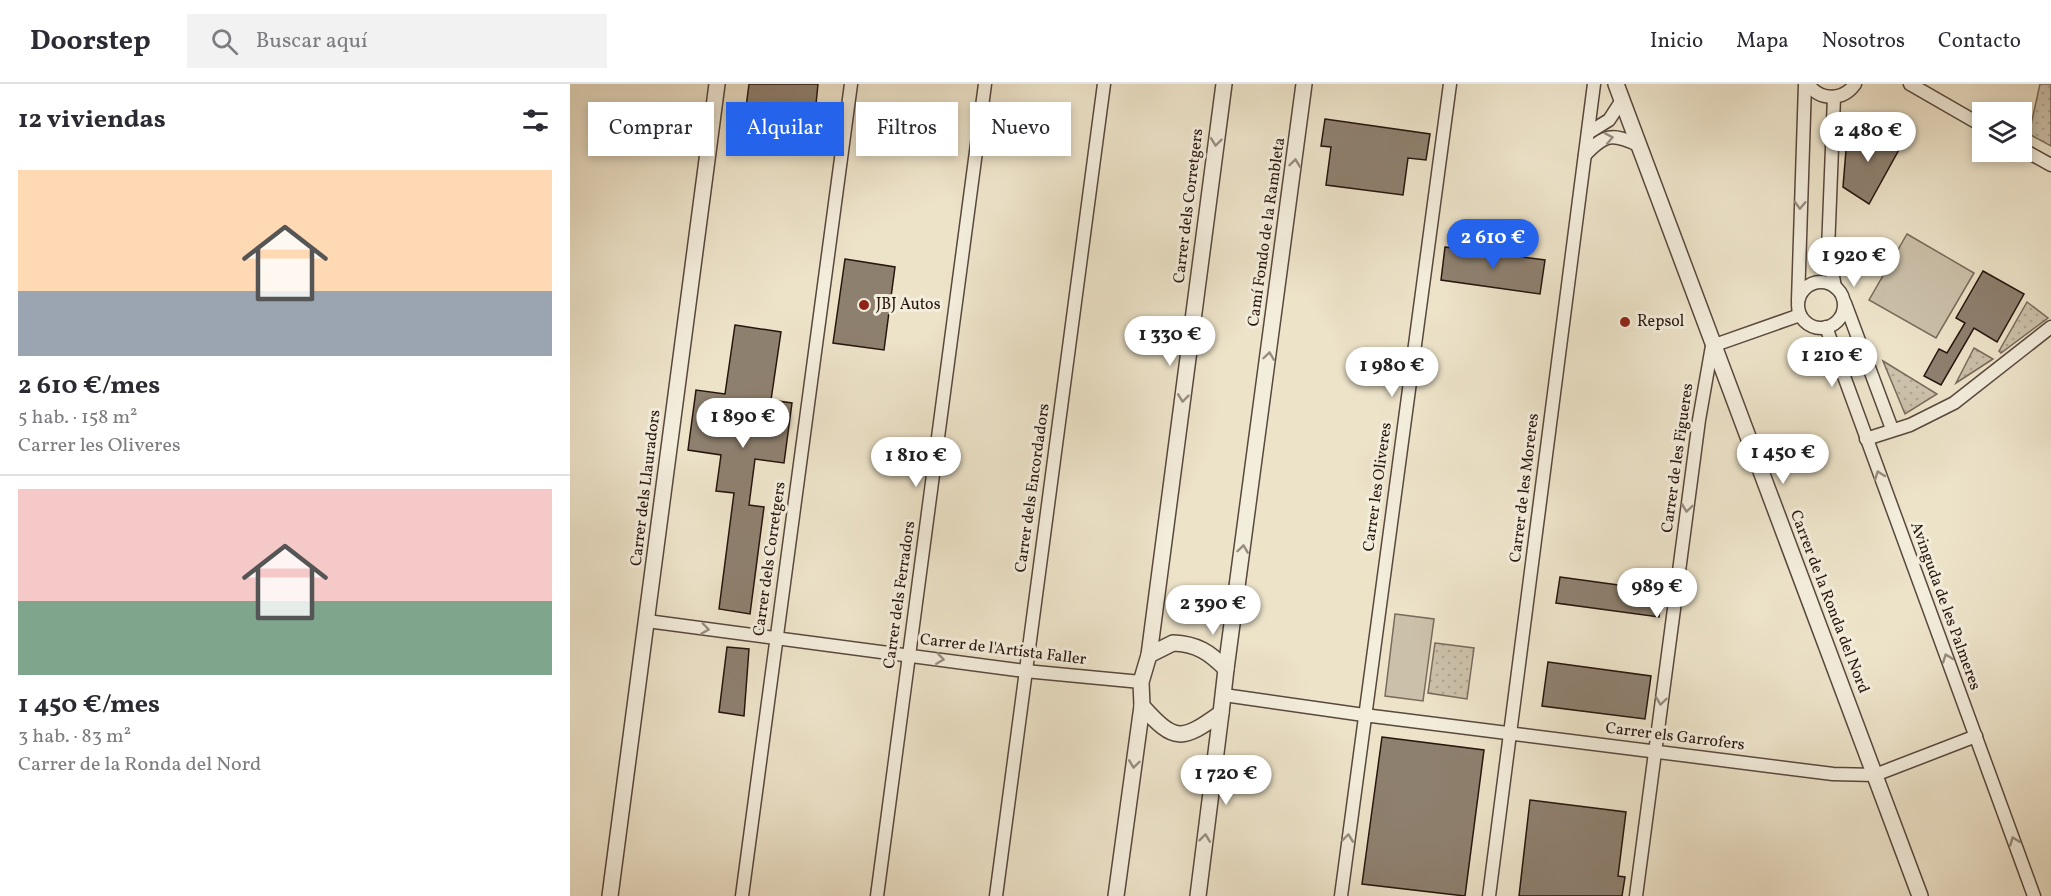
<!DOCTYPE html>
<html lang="es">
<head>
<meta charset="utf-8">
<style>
	:root { --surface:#fff; --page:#f2f2f3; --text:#2b2b33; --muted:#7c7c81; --line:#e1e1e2; --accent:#2563eb }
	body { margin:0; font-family:Vollkorn,serif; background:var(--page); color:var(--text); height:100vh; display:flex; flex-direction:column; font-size:22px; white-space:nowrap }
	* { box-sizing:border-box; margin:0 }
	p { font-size:20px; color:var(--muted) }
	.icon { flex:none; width:33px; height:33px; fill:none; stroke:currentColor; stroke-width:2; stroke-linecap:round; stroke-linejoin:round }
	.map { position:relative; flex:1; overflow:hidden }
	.sheet { display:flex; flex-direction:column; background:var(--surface); width:570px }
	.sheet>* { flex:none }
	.banner { position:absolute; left:18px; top:18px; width:570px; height:54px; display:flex; gap:12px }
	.tools { position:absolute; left:1402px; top:18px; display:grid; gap:12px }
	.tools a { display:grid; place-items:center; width:60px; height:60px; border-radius:0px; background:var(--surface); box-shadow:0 3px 9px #0003; font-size:30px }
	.price { position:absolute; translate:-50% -51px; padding:0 14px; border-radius:21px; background:#fff; color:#222; font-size:20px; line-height:39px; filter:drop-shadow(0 2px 3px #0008) }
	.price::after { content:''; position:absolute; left:50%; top:36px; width:18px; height:14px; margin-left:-9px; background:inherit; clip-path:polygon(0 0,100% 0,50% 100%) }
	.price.current { background:var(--accent); color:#fff }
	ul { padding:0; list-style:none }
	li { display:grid; align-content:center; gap:12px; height:318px; padding:0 18px }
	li+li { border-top:2px solid var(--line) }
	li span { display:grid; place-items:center; height:186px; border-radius:0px; color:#555 }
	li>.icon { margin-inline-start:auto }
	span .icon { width:108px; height:108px; fill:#fffc; stroke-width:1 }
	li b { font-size:26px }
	h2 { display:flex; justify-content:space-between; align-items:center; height:72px; padding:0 18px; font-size:26px }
	.chip { padding:0 21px; border-radius:0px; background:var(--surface); box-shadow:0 3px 9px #0003; font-size:21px; line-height:54px }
	.chip.current { background:var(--accent); color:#fff }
	header { display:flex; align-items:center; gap:36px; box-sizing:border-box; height:84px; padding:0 30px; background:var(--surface); border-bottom:2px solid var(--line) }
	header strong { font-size:28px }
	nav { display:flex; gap:33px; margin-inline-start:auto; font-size:21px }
	.search { width:420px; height:54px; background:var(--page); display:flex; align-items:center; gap:15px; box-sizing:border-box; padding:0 21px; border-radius:0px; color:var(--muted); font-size:22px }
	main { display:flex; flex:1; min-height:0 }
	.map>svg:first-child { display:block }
</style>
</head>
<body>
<header>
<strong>Doorstep</strong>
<div class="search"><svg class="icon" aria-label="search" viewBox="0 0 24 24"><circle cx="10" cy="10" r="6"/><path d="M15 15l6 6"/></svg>Buscar aquí</div>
<nav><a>Inicio</a><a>Mapa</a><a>Nosotros</a><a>Contacto</a></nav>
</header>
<main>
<section class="sheet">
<h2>12 viviendas<svg class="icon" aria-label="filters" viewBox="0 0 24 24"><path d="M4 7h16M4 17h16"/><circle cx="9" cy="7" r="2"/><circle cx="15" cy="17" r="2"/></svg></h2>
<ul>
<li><span style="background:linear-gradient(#ffd9b3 65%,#9aa5b1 0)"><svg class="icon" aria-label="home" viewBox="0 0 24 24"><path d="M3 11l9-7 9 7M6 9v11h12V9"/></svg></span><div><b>2 610 €/mes</b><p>5 hab. · 158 m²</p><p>Carrer les Oliveres</p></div></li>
<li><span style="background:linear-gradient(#f6c9c9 60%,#7fa58c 0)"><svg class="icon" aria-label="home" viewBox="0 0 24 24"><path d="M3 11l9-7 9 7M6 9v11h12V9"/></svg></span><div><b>1 450 €/mes</b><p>3 hab. · 83 m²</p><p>Carrer de la Ronda del Nord</p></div></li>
</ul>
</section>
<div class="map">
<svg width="1481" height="812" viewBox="0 0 1481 812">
	<defs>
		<pattern id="green-dots" width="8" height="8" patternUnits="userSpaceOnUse" patternTransform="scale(1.5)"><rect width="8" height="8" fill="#cbc0a9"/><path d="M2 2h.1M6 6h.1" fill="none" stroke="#aea490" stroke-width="1.8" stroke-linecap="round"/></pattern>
	</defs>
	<rect width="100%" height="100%" fill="#ede3c9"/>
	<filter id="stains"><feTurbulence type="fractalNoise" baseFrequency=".00333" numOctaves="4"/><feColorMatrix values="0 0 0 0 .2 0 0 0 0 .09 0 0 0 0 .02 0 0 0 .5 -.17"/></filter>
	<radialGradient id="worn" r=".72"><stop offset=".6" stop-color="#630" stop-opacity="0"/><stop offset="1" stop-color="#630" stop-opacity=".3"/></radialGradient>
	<!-- green -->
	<g fill="url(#green-dots)" stroke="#796a5c" stroke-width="1.5">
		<path d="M1470,0h11v62l-22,-12z"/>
		<path d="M1457,218l21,16 -47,35 -2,-2z"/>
		<path d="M1404,264l19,11 -37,24z"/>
		<path d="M1313,277l54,33 -32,20z"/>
		<path d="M865,559l39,5 -7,51 -39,-6z"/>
	</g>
	<!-- pitch -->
	<g fill="#cbc0a9" stroke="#796a5c" stroke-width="1.5">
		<path d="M1337,150l67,39 -38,65 -67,-38z"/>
		<path d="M825,530l39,5 -11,82 -38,-5z"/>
	</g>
	<!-- building -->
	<g fill="#8e806f" stroke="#27150e" stroke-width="1.5">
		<path d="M179,0h69l-4,40 -69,-9z"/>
		<path d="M755,35l105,15 -4,26 -18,-2 -5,37 -77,-10 5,-38 -10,-1z"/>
		<path d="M1293,41l38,21 -32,58 -26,-17 3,-37z"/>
		<path d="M875,163l100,13 -5,34 -99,-14z"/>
		<path d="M275,175l50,8 -11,83 -51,-7z"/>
		<path d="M1413,187l41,23 -27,48 -23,-14 -33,57 -17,-9 15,-27 8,4 18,-30 -9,-5z"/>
		<path d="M165,241l46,7 -10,68 21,3 -8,60 -29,-4 -6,46 15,2 -14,107 -31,-5 15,-116 -18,-2 5,-36 -33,-5 8,-60 29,4z"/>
		<path d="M990,493l102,14 -3,26 -103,-14z"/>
		<path d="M157,563l22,2 -5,67 -25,-4z"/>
		<path d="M978,578l103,14 -6,43 -103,-13z"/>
		<path d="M812,653l102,13 -19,146 -103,-12z"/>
		<path d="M960,716l96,12 -8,64 7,1 -3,19h-103z"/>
	</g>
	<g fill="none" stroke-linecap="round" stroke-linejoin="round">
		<!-- minor casing -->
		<g stroke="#58483d" stroke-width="15">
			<g id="minor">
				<path d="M1238,0c12,17 35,17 47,0"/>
				<path d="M1340,0l73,42"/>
				<path d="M1264,13l-6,153 7,37"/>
				<path d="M1018,49l21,-13 13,-20"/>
				<path d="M1452,65l29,16"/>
				<path d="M1015,71c20,-21 27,-22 53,-10"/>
				<circle cx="1251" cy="221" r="23"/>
				<path d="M1228,217l7,-217"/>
				<path d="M1275,219l47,126"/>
				<path d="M1256,243l208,569"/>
				<path d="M1296,355l44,-14 44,-22 97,-76"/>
				<path d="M77,537l378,50 116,11"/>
				<path d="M654,611l140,20 469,59 42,1 101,-39"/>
				<path d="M172,812l109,-812"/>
				<path d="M307,812l108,-812"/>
				<path d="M426,812l108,-812"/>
				<path d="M771,812l109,-812"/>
				<path d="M919,812l105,-812"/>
				<path d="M1066,812l63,-476 13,-74 88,-31"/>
			</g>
		</g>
		<!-- tertiary casing -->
		<g stroke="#58483d" stroke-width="18">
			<g id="tertiary">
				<path d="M1046,0l304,812"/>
				<path d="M603,559c24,1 36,9 53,26l-5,44c-39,28 -46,30 -79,-7l-1,-24 8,-27z"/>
				<path d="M579,571l75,-571"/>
				<path d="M656,585l78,-585"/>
				<path d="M40,812l107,-812"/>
				<path d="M546,812l26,-190"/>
				<path d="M628,812l23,-183"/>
			</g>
		</g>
		<!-- minor -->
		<use href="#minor" stroke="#f3eddc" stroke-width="12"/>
		<!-- tertiary -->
		<use href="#tertiary" stroke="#f3eddc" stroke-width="15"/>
	</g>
	<!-- one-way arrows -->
	<defs><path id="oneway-chevron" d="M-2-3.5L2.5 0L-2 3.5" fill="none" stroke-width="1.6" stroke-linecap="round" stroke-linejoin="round" transform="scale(1.5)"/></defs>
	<g stroke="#978c7f">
		<use href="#oneway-chevron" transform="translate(1039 54) rotate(-11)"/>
		<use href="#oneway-chevron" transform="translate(646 58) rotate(97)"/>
		<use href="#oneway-chevron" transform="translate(725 79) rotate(-82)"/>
		<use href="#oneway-chevron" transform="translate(1230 121) rotate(92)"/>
		<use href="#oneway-chevron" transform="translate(699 272) rotate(-82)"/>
		<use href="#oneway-chevron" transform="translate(613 314) rotate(97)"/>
		<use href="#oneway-chevron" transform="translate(1309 391) rotate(-110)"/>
		<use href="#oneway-chevron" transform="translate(1117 424) rotate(98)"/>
		<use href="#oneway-chevron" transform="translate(673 465) rotate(-82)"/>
		<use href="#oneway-chevron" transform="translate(135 545) rotate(8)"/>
		<use href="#oneway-chevron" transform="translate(1377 574) rotate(-110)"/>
		<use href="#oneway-chevron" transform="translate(370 575) rotate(8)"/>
		<use href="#oneway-chevron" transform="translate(1091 617) rotate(98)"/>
		<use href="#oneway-chevron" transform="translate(564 680) rotate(98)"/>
		<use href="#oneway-chevron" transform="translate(635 754) rotate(-83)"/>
		<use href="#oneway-chevron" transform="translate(778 754) rotate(-83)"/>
		<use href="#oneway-chevron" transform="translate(1444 757) rotate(-110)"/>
	</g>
	<!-- markers -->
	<g fill="#8f2418" stroke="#f3eddc" stroke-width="2">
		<circle cx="294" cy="221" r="6"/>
		<circle cx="1055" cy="238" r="6"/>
	</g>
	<g text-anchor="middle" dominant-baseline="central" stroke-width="6" stroke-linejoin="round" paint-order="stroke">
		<!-- street labels -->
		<g font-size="16" fill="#27150e" stroke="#f3eddc">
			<text transform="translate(619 122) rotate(-83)">Carrer dels Corretgers</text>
			<text transform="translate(697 148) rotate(-82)">Camí Fondo de la Rambleta</text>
			<text transform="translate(1108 374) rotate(-82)">Carrer de les Figueres</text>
			<text transform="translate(808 403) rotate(-82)">Carrer les Oliveres</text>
			<text transform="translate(76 404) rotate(-83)">Carrer dels Llauradors</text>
			<text transform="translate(463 404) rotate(-82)">Carrer dels Encordadors</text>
			<text transform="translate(955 404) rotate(-83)">Carrer de les Moreres</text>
			<text transform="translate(200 475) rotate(-82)">Carrer dels Corretgers</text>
			<text transform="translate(330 511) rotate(-82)">Carrer dels Ferradors</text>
			<text transform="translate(1259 518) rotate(69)">Carrer de la Ronda del Nord</text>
			<text transform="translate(1375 522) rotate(70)">Avinguda de les Palmeres</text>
			<text transform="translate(433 566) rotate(7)">Carrer de l'Artista Faller</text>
			<text transform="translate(1105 653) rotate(7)">Carrer els Garrofers</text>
		</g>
		<!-- poi labels -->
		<g font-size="16" fill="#27150e" stroke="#f3eddc" text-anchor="start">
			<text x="306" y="221">JBJ Autos</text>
			<text x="1067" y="238">Repsol</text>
		</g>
	</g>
	<rect width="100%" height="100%" filter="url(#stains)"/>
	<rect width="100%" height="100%" fill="url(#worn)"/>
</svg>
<div class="tools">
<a><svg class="icon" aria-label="layers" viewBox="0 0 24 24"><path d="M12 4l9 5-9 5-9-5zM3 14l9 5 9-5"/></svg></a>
</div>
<b class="price" style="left:1298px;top:79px">2 480 €</b>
<b class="price current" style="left:923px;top:186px">2 610 €</b>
<b class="price" style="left:1284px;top:204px">1 920 €</b>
<b class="price" style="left:600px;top:283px">1 330 €</b>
<b class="price" style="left:1262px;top:304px">1 210 €</b>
<b class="price" style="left:822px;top:314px">1 980 €</b>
<b class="price" style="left:173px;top:365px">1 890 €</b>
<b class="price" style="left:1213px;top:401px">1 450 €</b>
<b class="price" style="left:346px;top:404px">1 810 €</b>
<b class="price" style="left:1087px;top:535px">989 €</b>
<b class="price" style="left:643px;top:552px">2 390 €</b>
<b class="price" style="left:656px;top:722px">1 720 €</b>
<div class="banner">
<a class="chip">Comprar</a>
<a class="chip current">Alquilar</a>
<a class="chip">Filtros</a>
<a class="chip">Nuevo</a>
</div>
</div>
</main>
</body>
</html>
